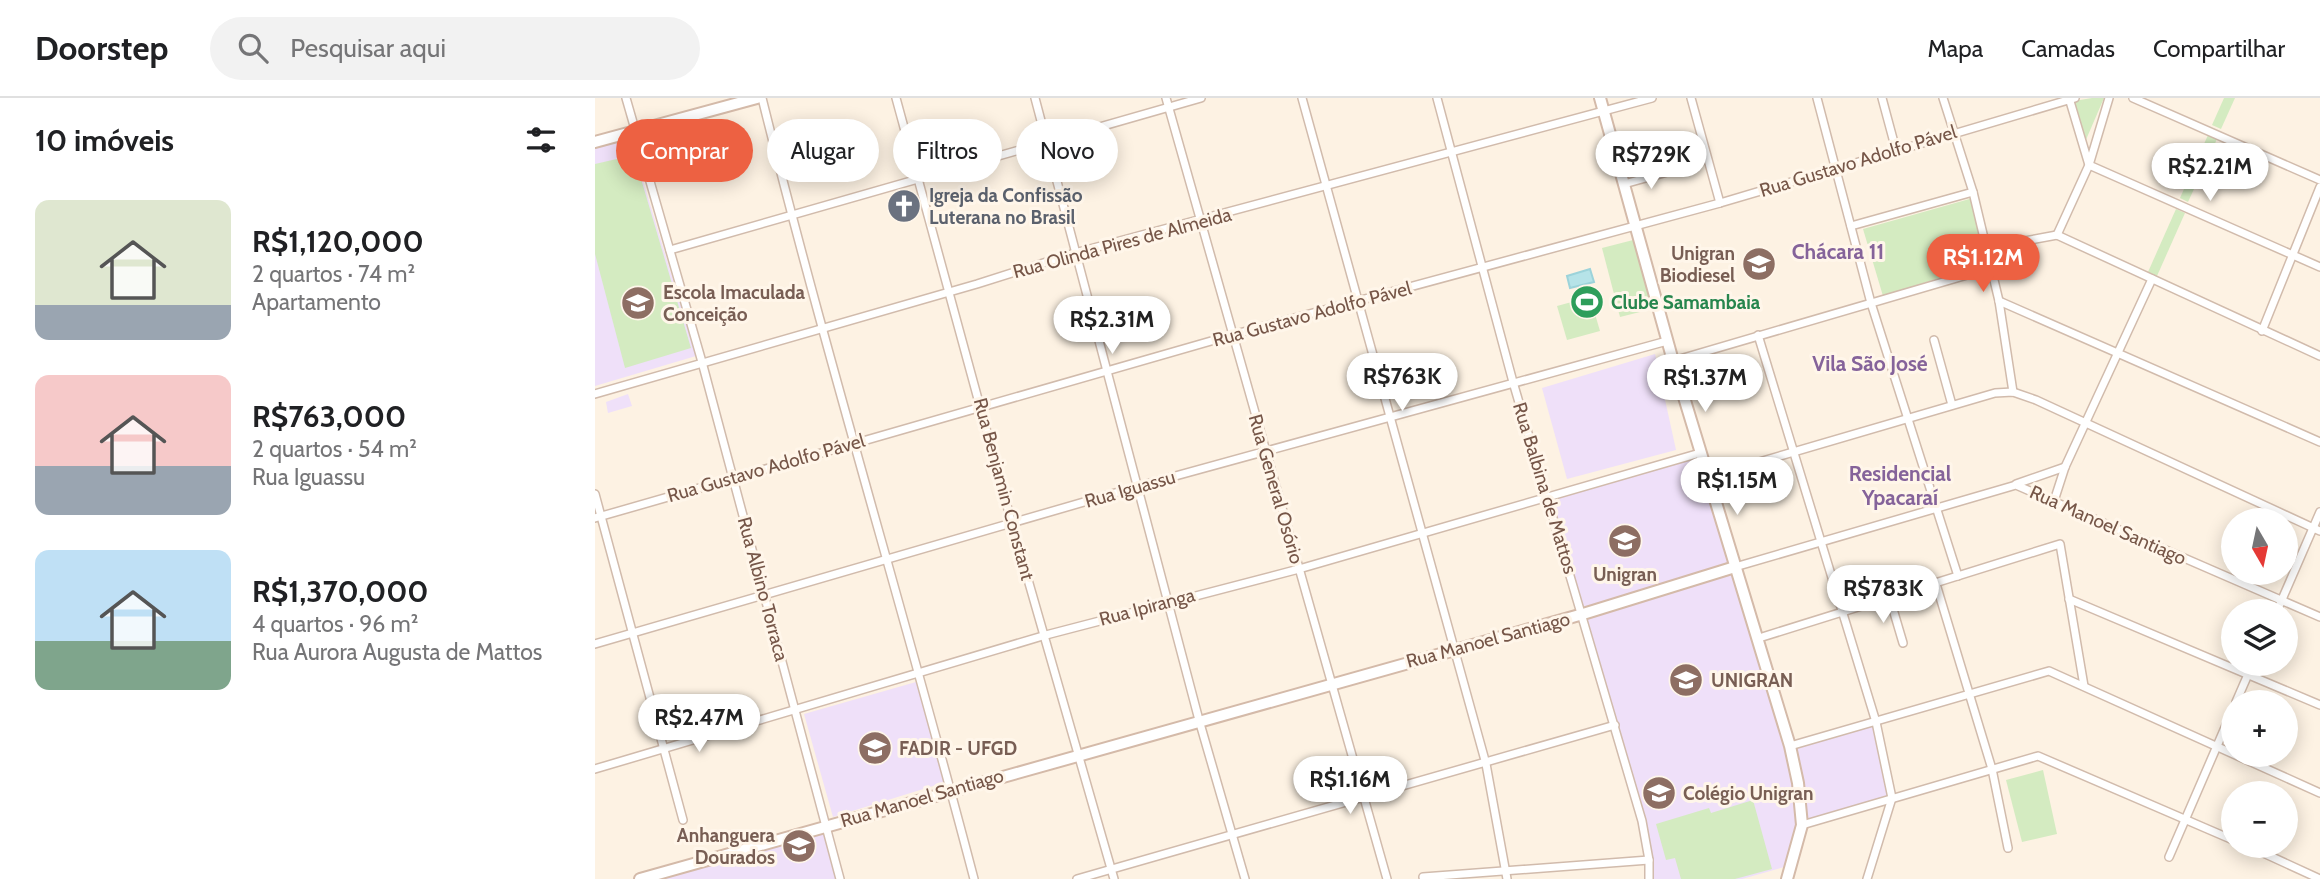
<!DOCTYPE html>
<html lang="pt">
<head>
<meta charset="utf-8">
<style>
	:root { --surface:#fff; --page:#f2f2f2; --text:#202124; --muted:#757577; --line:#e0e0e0; --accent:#ed6142 }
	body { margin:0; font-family:Cabin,sans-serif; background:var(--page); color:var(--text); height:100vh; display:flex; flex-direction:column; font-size:26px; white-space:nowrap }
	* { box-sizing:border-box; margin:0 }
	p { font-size:23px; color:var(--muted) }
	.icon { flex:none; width:38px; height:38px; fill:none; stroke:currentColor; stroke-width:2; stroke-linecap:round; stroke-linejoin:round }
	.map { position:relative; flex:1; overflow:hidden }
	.panel { display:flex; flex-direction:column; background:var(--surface); width:595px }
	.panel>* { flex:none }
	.guide { position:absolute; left:21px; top:21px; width:665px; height:63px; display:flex; gap:14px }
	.needle { width:46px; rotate:171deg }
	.buttons { position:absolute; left:1626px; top:410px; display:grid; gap:14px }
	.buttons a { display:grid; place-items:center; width:77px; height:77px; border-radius:50%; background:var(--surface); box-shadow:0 4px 18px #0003; font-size:35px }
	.price { position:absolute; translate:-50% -60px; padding:0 16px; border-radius:24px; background:#fff; color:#222; font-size:23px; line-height:46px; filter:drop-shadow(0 2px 4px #0008) }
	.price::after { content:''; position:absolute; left:50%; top:42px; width:21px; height:16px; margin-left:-10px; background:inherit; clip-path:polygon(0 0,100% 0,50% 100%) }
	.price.current { background:var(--accent); color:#fff }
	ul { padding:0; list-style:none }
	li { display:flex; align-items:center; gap:21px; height:175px; padding:0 35px }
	li span { display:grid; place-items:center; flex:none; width:196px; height:140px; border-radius:14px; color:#555 }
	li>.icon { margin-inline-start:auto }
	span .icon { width:84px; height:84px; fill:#fffc; stroke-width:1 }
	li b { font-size:30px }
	h2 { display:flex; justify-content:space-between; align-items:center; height:84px; padding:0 35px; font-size:30px }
	.chip { padding:0 24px; border-radius:32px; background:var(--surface); box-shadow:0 4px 18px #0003; font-size:24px; line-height:63px }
	.chip.current { background:var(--accent); color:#fff }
	header { display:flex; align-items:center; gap:42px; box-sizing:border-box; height:98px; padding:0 35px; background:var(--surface); border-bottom:2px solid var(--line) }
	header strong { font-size:33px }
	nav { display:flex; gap:38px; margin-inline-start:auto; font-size:24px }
	.search { width:490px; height:63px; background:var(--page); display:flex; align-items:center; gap:18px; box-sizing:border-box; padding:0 24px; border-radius:38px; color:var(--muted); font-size:26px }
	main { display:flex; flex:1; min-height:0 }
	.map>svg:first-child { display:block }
</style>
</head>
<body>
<header>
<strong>Doorstep</strong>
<div class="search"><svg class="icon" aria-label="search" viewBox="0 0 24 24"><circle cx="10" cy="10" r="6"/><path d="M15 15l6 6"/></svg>Pesquisar aqui</div>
<nav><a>Mapa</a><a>Camadas</a><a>Compartilhar</a></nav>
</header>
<main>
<section class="panel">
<h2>10 imóveis<svg class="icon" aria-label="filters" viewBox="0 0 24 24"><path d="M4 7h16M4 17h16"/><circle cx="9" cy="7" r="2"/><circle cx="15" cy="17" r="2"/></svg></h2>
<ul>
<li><span style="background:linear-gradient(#dfe7d0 75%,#9aa5b1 0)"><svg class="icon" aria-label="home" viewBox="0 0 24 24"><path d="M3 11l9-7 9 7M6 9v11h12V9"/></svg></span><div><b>R$1,120,000</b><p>2 quartos · 74 m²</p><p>Apartamento</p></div></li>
<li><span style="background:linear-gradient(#f6c9c9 65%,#9aa5b1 0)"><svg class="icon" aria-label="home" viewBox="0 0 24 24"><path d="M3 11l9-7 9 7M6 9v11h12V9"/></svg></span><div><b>R$763,000</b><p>2 quartos · 54 m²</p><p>Rua Iguassu</p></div></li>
<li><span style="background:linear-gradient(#bfe0f5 65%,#7fa58c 0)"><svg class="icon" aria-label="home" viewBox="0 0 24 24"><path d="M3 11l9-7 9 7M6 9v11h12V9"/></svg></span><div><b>R$1,370,000</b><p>4 quartos · 96 m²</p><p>Rua Aurora Augusta de Mattos</p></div></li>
</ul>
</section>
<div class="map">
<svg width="1725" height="781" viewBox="0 0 1725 781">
	<rect width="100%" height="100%" fill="#fdf2e3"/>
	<!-- education -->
	<g fill="#efe0f9">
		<path d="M35,40l66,218 -101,30v-238z"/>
		<path d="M1060,256l21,96 -109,29 -25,-91z"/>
		<path d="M33,296l4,12 -24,7 -2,-11z"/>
		<path d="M1105,355l90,293 86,-24 16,76 -90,27 -11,40 -49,14h-93l-7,-58 -96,-323z"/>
		<path d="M321,584l30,100 -113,35 -29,-103z"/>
		<path d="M233,729l12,52h-191z"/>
	</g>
	<!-- green -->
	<g fill="#d4ebc1">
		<path d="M1497,0h12l-19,44 -11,-41z"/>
		<path d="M1629,0h11l-14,31 -9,-4z"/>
		<path d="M1613,37l9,4 -29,63 -8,-4z"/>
		<path d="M39,57l57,193 -66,20 -30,-114v-90z"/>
		<path d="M1378,100l19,63 -109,35 -20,-67z"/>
		<path d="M1581,111l9,4 -28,63 -9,-4z"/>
		<path d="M1042,141l19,69 -36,9 -18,-69z"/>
		<path d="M995,199l10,34 -33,9 -10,-34z"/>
		<path d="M1448,672l14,64 -35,8 -16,-62z"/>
		<path d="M1158,702l19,69 -37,10h-54l-6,-21 -9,2 -10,-36 53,-16 2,5z"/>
	</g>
	<!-- water -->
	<path fill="#b6e3e8" stroke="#9cd3da" stroke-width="2" d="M995,171l4,13 -24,6 -3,-12z"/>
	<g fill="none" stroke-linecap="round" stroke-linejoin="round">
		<!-- street casing -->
		<g stroke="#d1bbac" stroke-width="10">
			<g id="street">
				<path d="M31,0l76,264 138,517"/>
				<path d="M167,0c65,262 144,520 212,781"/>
				<path d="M301,0l116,426 102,355"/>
				<path d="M440,0l164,622 46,159"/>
				<path d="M571,0l221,781"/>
				<path d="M707,0l184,666 21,115"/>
				<path d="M842,0l76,284 129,439 7,39v19"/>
				<path d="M1096,0l29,105"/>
				<path d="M1222,0l54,205 87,273"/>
				<path d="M1287,0l14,52"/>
				<path d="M1348,0l30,94 26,109 14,91"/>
				<path d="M1474,0l20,67 231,102"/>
				<path d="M1538,0l187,82"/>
				<path d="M1029,86l47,-13"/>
				<path d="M1256,128l122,-34"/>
				<path d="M1462,137l263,121"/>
				<path d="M1462,137l32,-70 20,-67"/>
				<path d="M1391,150l71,-13"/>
				<path d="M75,152l531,-152"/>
				<path d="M1404,203l321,141"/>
				<path d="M1667,233l58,-144"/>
				<path d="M1163,237l118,387 16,76 -25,81"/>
				<path d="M1339,242l18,65"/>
				<path d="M1078,263l318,-93"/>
				<path d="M0,296l382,-110 98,-31 577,-155"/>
				<path d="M1113,379l287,-84 18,-1 23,8 284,131"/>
				<path d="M1421,386l49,-17"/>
				<path d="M0,396l88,326"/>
				<path d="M1459,403l11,-34 87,-188"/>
				<path d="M0,420l637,-183 488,-132 355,-105"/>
				<path d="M1140,469l281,-82 304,132"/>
				<path d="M1341,486l56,185 16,79"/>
				<path d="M1295,501l13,44"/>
				<path d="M1474,501l251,106"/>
				<path d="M1682,513l43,-99"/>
				<path d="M1164,540l301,-94 24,142"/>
				<path d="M0,546l544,-158 528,-145"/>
				<path d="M1641,604l17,-39"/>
				<path d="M1195,648l259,-75 271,122"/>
				<path d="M0,671l451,-134 253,-66 401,-116"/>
				<path d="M1207,727l236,-69 195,84"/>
				<path d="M1651,747l74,34"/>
				<path d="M1574,759l64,-148"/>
				<path d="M828,779l226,-17"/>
				<path d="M482,781l538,-154"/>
			</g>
		</g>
		<!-- secondary casing -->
		<g stroke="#d4baa9" stroke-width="14">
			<g id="secondary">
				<path d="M1005,0l73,263 117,385 8,37 4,42 -15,54"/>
				<path d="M0,44l162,-44"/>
				<path d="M45,781l943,-265 152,-47"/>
			</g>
		</g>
		<!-- street -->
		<use href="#street" stroke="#fff" stroke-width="7"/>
		<!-- secondary -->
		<use href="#secondary" stroke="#fff" stroke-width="10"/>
	</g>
	<!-- icons -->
	<defs>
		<g id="church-disc" transform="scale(1.75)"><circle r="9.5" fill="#6b7280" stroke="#fff6ea"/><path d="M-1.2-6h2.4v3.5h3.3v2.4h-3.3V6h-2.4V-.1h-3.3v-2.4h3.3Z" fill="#fff"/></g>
		<g id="university-disc" transform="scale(1.75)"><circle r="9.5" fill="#8d6e63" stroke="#fff6ea"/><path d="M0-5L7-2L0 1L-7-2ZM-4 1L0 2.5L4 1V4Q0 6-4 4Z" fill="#fff"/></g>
		<g id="stadium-disc" transform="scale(1.75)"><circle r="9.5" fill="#2e9e5b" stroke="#fff6ea"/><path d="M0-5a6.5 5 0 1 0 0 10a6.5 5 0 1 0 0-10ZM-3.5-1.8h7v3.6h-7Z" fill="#fff"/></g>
		<g id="school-disc" transform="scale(1.75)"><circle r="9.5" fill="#8d6e63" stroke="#fff6ea"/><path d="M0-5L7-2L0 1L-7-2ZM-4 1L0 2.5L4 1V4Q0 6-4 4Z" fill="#fff"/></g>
	</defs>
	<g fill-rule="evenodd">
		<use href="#church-disc" x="309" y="108"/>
		<use href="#university-disc" x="1164" y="166"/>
		<use href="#stadium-disc" x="992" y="204"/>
		<use href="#school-disc" x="43" y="205"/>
		<use href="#university-disc" x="1030" y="443"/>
		<use href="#university-disc" x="1091" y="582"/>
		<use href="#university-disc" x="280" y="650"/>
		<use href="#school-disc" x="1064" y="695"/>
		<use href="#university-disc" x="204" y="748"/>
	</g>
	<g text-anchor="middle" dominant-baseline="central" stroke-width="6" stroke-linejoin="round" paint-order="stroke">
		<!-- street labels -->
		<g font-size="19" fill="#765648" stroke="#fff6ea">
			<text transform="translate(1263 63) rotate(-17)">Rua Gustavo Adolfo Pável</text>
			<text transform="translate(527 145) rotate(-15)">Rua Olinda Pires de Almeida</text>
			<text transform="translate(717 216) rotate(-15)">Rua Gustavo Adolfo Pável</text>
			<text transform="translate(171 370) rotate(-16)">Rua Gustavo Adolfo Pável</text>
			<text transform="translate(950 390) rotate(73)">Rua Balbina de Mattos</text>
			<text transform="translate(409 391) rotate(75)">Rua Benjamin Constant</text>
			<text transform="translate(535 391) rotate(-16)">Rua Iguassu</text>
			<text transform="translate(681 391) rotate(74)">Rua General Osório</text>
			<text transform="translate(1513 427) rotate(24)">Rua Manoel Santiago</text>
			<text transform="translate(168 491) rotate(75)">Rua Albino Torraca</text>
			<text transform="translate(552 509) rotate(-15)">Rua Ipiranga</text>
			<text transform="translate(893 542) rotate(-15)">Rua Manoel Santiago</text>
			<text transform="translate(327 700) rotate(-16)">Rua Manoel Santiago</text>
		</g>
		<!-- worship labels -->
		<g font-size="19" font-weight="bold" fill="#5b616d" stroke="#fff6ea" text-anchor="start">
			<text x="334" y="97">Igreja da Confissão<tspan x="334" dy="22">Luterana no Brasil</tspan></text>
		</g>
		<!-- education labels -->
		<g font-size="19" font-weight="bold" fill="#785e54" stroke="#fff6ea" text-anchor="start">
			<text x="1140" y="155" text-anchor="end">Unigran<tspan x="1140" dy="22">Biodiesel</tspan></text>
			<text x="68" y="194">Escola Imaculada<tspan x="68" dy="22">Conceição</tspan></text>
			<text x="1030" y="476" text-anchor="middle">Unigran</text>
			<text x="1116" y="582">UNIGRAN</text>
			<text x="304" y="650">FADIR - UFGD</text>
			<text x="1088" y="695">Colégio Unigran</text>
			<text x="180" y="737" text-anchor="end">Anhanguera<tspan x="180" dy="22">Dourados</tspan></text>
		</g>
		<!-- leisure labels -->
		<g font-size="19" font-weight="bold" fill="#27864d" stroke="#fff6ea" text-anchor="start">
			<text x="1016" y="204">Clube Samambaia</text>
		</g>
		<!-- neighbourhood labels -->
		<g font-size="21" font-weight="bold" fill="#85639a" stroke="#fff6ea">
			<text x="1243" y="153">Chácara 11</text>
			<text x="1275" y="265">Vila São José</text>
			<text x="1305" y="375">Residencial<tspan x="1305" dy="24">Ypacaraí</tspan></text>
		</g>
	</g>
</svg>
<div class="buttons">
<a><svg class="needle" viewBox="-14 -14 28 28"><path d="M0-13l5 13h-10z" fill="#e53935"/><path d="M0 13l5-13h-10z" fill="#757577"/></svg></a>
<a><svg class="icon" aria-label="layers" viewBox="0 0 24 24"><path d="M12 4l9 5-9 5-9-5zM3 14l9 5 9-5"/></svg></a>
<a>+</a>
<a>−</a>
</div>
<b class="price" style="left:1056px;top:93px">R$729K</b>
<b class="price" style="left:1615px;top:105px">R$2.21M</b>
<b class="price current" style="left:1388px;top:196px">R$1.12M</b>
<b class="price" style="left:517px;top:258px">R$2.31M</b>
<b class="price" style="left:807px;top:315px">R$763K</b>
<b class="price" style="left:1110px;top:316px">R$1.37M</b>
<b class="price" style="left:1142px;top:419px">R$1.15M</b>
<b class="price" style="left:1288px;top:527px">R$783K</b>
<b class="price" style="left:104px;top:656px">R$2.47M</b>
<b class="price" style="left:755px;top:718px">R$1.16M</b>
<div class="guide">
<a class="chip current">Comprar</a>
<a class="chip">Alugar</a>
<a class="chip">Filtros</a>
<a class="chip">Novo</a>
</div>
</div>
</main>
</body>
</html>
